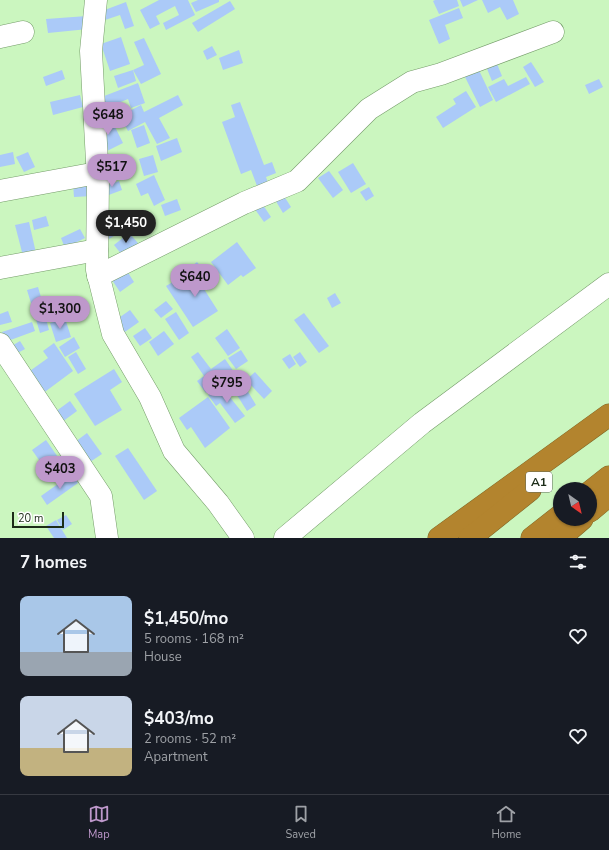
<!DOCTYPE html>
<html lang="en">
<head>
<meta charset="utf-8">
<style>
	:root { --surface:#171b24; --page:#242831; --text:#f1f3f6; --muted:#9ea1a6; --line:#363941; --accent:#be98cb }
	body { margin:0; font-family:"Nunito Sans",sans-serif; background:var(--page); color:var(--text); height:100vh; display:flex; flex-direction:column; font-size:15px; white-space:nowrap }
	* { box-sizing:border-box; margin:0 }
	p { font-size:13px; color:var(--muted) }
	.icon { flex:none; width:22px; height:22px; fill:none; stroke:currentColor; stroke-width:2; stroke-linecap:round; stroke-linejoin:round }
	.map { position:relative; height:538px; overflow:hidden }
	.sheet { display:flex; flex-direction:column; background:var(--surface); flex:1 }
	.sheet>* { flex:none }
	.needle { width:26px; rotate:146deg }
	.buttons { position:absolute; left:553px; top:482px; display:grid; gap:8px }
	.buttons a { display:grid; place-items:center; width:44px; height:44px; border-radius:50%; background:var(--surface); box-shadow:0 1px 3px #0004; font-size:20px }
	.scale { position:absolute; left:12px; bottom:10px; width:52px; box-sizing:border-box; padding-left:4px; border:2px solid #1c2c18; border-top:0; font-size:11px; line-height:14px; white-space:nowrap; color:#1c2c18; -webkit-text-stroke:3px #fff; paint-order:stroke }
	.price { position:absolute; translate:-50% -34px; padding:0 9px; border-radius:14px; background:var(--accent); color:#111; font-size:13px; line-height:26px; filter:drop-shadow(0 1px 2px #0008) }
	.price::after { content:''; position:absolute; left:50%; top:24px; width:12px; height:9px; margin-left:-6px; background:inherit; clip-path:polygon(0 0,100% 0,50% 100%) }
	.price.selected { background:#222; color:#fff }
	ul { padding:0; list-style:none }
	li { display:flex; align-items:center; gap:12px; height:100px; padding:0 20px }
	li span { display:grid; place-items:center; flex:none; width:112px; height:80px; border-radius:8px; color:#555 }
	li>.icon { margin-inline-start:auto }
	span .icon { width:48px; height:48px; fill:#fffc; stroke-width:1 }
	li b { font-size:17px }
	h2 { display:flex; justify-content:space-between; align-items:center; height:48px; padding:0 20px; font-size:17px }
	.tabs { display:flex; justify-content:space-around; align-items:center; height:56px; border-top:1px solid var(--line); background:var(--surface); font-size:11px; color:var(--muted) }
	.tabs a { display:grid; justify-items:center; gap:2px }
	.tabs .selected { color:var(--accent) }
	.map>svg:first-child { display:block }
</style>
</head>
<body>
<div class="map">
<svg width="609" height="538" viewBox="0 0 609 538">
	<rect width="100%" height="100%" fill="#cbf6bf"/>
	<!-- building -->
	<g fill="#abcaf8">
		<path d="M159,0h29l7,15 -29,15 -3,-7 16,-8 -4,-9 -19,10 4,8 -10,5 -10,-19z"/>
		<path d="M198,0h21v2l-23,10 -5,-9z"/>
		<path d="M435,0h22l2,6 -20,8 -6,-13z"/>
		<path d="M460,0h18l-15,7z"/>
		<path d="M482,0h31l6,14 -12,6 -7,-13 -12,6z"/>
		<path d="M230,1l5,8 -37,23 -6,-9z"/>
		<path d="M126,2l8,24 -9,3 -5,-14 -15,5 -3,-9z"/>
		<path d="M459,8l4,10 -18,7 5,14 -11,5 -10,-24z"/>
		<path d="M87,16l1,13 -40,4 -2,-14z"/>
		<path d="M121,37l9,27 -20,7 -9,-27z"/>
		<path d="M144,38l17,36 -20,10 -8,-14 11,-5 -10,-23z"/>
		<path d="M212,46l5,9 -10,5 -4,-9z"/>
		<path d="M239,50l4,13 -20,7 -4,-12z"/>
		<path d="M495,59l7,17 -10,5 -7,-17z"/>
		<path d="M531,62l13,20 -9,5 -12,-20z"/>
		<path d="M477,66l16,34 -13,7 -17,-34z"/>
		<path d="M62,70l3,9 -19,7 -3,-9z"/>
		<path d="M133,70l3,11 -18,7 -4,-12z"/>
		<path d="M526,77l4,7 -34,18 -8,-15 16,-8 4,7z"/>
		<path d="M599,79l4,8 -14,7 -4,-9z"/>
		<path d="M138,83l7,20 -14,5 -3,-9 -25,10 -4,-11z"/>
		<path d="M466,91l10,16 -33,21 -7,-11 20,-13 -3,-5z"/>
		<path d="M80,95l3,12 -30,8 -3,-13z"/>
		<path d="M178,95l5,10 -24,13 11,20 -13,6 -12,-22 -17,9 -8,-15 21,-11 3,7z"/>
		<path d="M240,102l24,63 8,-3 4,11 -10,4 4,11 -11,3 -8,-21 -10,4 -19,-52 13,-5 -4,-12z"/>
		<path d="M112,107l4,10 -14,5 -4,-10z"/>
		<path d="M112,121l11,22 -18,9 -11,-22z"/>
		<path d="M144,125l6,18 -13,5 -6,-18z"/>
		<path d="M177,138l5,14 -21,9 -5,-15z"/>
		<path d="M13,152l2,12 -15,3v-12z"/>
		<path d="M28,152l7,15 -11,5 -8,-15z"/>
		<path d="M153,155l5,17 -14,4 -5,-17z"/>
		<path d="M353,163l13,21 -15,9 -13,-21z"/>
		<path d="M329,171l14,19 -10,8 -15,-20z"/>
		<path d="M154,175l11,25 -11,6 -6,-13 -7,3 -5,-12z"/>
		<path d="M119,181l3,9 -16,6 -3,-9z"/>
		<path d="M92,183l1,13 -19,1 -1,-13z"/>
		<path d="M369,187l5,9 -8,5 -6,-9z"/>
		<path d="M282,193l9,14 -8,6 -9,-15z"/>
		<path d="M177,199l4,11 -16,6 -4,-11z"/>
		<path d="M261,202l10,15 -7,5 -10,-14z"/>
		<path d="M46,216l3,10 -15,4 -2,-10z"/>
		<path d="M114,220l8,11 -13,8 -7,-11z"/>
		<path d="M29,222l7,31 -13,3 -8,-31z"/>
		<path d="M80,229l5,9 -20,10 -4,-10z"/>
		<path d="M129,233l9,10 -16,12 -8,-10z"/>
		<path d="M237,242l19,26 -13,9 -2,-2 -13,10 -17,-23z"/>
		<path d="M197,262l6,7 -10,7 -5,-7z"/>
		<path d="M211,269l7,11 -14,9 14,22 -25,16 -27,-41 12,-7 5,8z"/>
		<path d="M127,271l7,11 -14,10 -8,-12z"/>
		<path d="M38,287l5,17 12,-3 3,10 -13,4 4,15 -9,3 -13,-43z"/>
		<path d="M335,293l6,10 -9,5 -5,-10z"/>
		<path d="M166,301l7,8 -12,9 -7,-8z"/>
		<path d="M130,310l9,12 -17,12 -9,-12z"/>
		<path d="M8,311l4,11 -12,3v-11z"/>
		<path d="M176,312l13,21 -10,7 -14,-21z"/>
		<path d="M304,313l25,33 -10,7 -25,-33z"/>
		<path d="M65,318l6,19 -15,5 -6,-19z"/>
		<path d="M32,322l3,9 -30,11 -3,-10z"/>
		<path d="M145,328l7,10 -12,8 -7,-10z"/>
		<path d="M227,329l13,19 -12,8 -13,-18z"/>
		<path d="M164,331l10,13 -16,12 -9,-14z"/>
		<path d="M74,337l6,11 -15,9 -6,-10z"/>
		<path d="M20,341l5,8 -11,6 -4,-8z"/>
		<path d="M54,343l19,28 -31,23 -15,-21 21,-15 -5,-7z"/>
		<path d="M241,350l7,11 -12,8 -8,-11z"/>
		<path d="M76,352l10,17 -8,5 -10,-17z"/>
		<path d="M198,352l13,17 14,-10 9,13 -28,21 -9,-12 7,-5 -13,-19z"/>
		<path d="M300,352l7,10 -7,5 -7,-10z"/>
		<path d="M290,354l6,10 -7,5 -7,-10z"/>
		<path d="M114,369l8,13 -12,8 12,20 -27,16 -21,-32z"/>
		<path d="M255,372l17,19 -8,8 -18,-19z"/>
		<path d="M238,375l18,30 -9,6 -19,-30z"/>
		<path d="M221,386l24,30 -10,7 -15,-20 -4,3 -8,-11z"/>
		<path d="M208,397l22,31 -25,20 -14,-21 -4,3 -8,-12z"/>
		<path d="M70,401l7,10 -15,11 -7,-10z"/>
		<path d="M87,433l15,21 -12,8 -15,-20z"/>
		<path d="M46,440l14,20 -14,10 -14,-20z"/>
		<path d="M128,448l29,43 -13,9 -29,-44z"/>
		<path d="M72,474l6,9 -31,22 -6,-9z"/>
		<path d="M66,515l6,9 -9,6 -6,-10z"/>
		<path d="M56,520l11,18h-13l-8,-12z"/>
	</g>
	<g fill="none" stroke-linecap="round" stroke-linejoin="round">
		<!-- minor casing -->
		<g stroke="#759c6a" stroke-width="23">
			<g id="minor">
				<path d="M96,0l-5,51 7,129 -1,90 16,64 37,63 24,54 44,52 25,35"/>
				<path d="M0,37l23,-5"/>
				<path d="M0,191l97,-18"/>
				<path d="M0,268l97,-18"/>
				<path d="M98,276l146,-73 53,-22 72,-72 43,-27 29,-8 112,-42"/>
				<path d="M0,344l101,152 6,42"/>
				<path d="M285,538l137,-115 187,-139"/>
			</g>
		</g>
		<!-- highway casing -->
		<g stroke="#7e6526" stroke-width="23">
			<g id="highway">
				<path d="M590,492l19,-15"/>
				<path d="M590,511l19,-16"/>
				<path d="M439,538l170,-123"/>
				<path d="M470,538l60,-48"/>
				<path d="M532,538l28,-22"/>
				<path d="M560,538l22,-19"/>
			</g>
		</g>
		<!-- minor -->
		<use href="#minor" stroke="#fff" stroke-width="22"/>
		<!-- highway -->
		<use href="#highway" stroke="#b3842e" stroke-width="22"/>
	</g>
	<g text-anchor="middle" dominant-baseline="central" stroke-width="4" stroke-linejoin="round" paint-order="stroke">
		<!-- shield labels -->
		<rect fill="#fff" stroke="#606b5d" stroke-width="1" x="526" y="472" width="26" height="20" rx="3"/>
		<g font-size="12" font-weight="bold" fill="#1c2c18">
			<text x="539" y="482">A1</text>
		</g>
	</g>
</svg>
<div class="buttons">
<a><svg class="needle" viewBox="-14 -14 28 28"><path d="M0-13l5 13h-10z" fill="#e53935"/><path d="M0 13l5-13h-10z" fill="#9ea1a6"/></svg></a>
</div>
<div class="scale">20 m</div>
<b class="price" style="left:108px;top:136px">$648</b>
<b class="price" style="left:112px;top:188px">$517</b>
<b class="price selected" style="left:126px;top:244px">$1,450</b>
<b class="price" style="left:195px;top:298px">$640</b>
<b class="price" style="left:60px;top:330px">$1,300</b>
<b class="price" style="left:227px;top:404px">$795</b>
<b class="price" style="left:60px;top:490px">$403</b>
</div>
<section class="sheet">
<h2>7 homes<svg class="icon" aria-label="filters" viewBox="0 0 24 24"><path d="M4 7h16M4 17h16"/><circle cx="9" cy="7" r="2"/><circle cx="15" cy="17" r="2"/></svg></h2>
<ul>
<li><span style="background:linear-gradient(#a9c7e8 70%,#9aa5b1 0)"><svg class="icon" aria-label="home" viewBox="0 0 24 24"><path d="M3 11l9-7 9 7M6 9v11h12V9"/></svg></span><div><b>$1,450/mo</b><p>5 rooms · 168 m²</p><p>House</p></div><svg class="icon" aria-label="heart" viewBox="0 0 24 24"><path d="M12 20l-8-8c-3-5 5-10 8-4 3-6 11-1 8 4z"/></svg></li>
<li><span style="background:linear-gradient(#c9d6e8 65%,#c2b280 0)"><svg class="icon" aria-label="home" viewBox="0 0 24 24"><path d="M3 11l9-7 9 7M6 9v11h12V9"/></svg></span><div><b>$403/mo</b><p>2 rooms · 52 m²</p><p>Apartment</p></div><svg class="icon" aria-label="heart" viewBox="0 0 24 24"><path d="M12 20l-8-8c-3-5 5-10 8-4 3-6 11-1 8 4z"/></svg></li>
</ul>
</section>
<nav class="tabs">
<a class="selected"><svg class="icon" aria-label="map" viewBox="0 0 24 24"><path d="M3 6l6-2 6 2 6-2v14l-6 2-6-2-6 2zM9 4v14M15 6v14"/></svg>Map</a>
<a><svg class="icon" aria-label="saved" viewBox="0 0 24 24"><path d="M7 4h10v16l-5-4-5 4z"/></svg>Saved</a>
<a><svg class="icon" aria-label="home" viewBox="0 0 24 24"><path d="M3 11l9-7 9 7M6 9v11h12V9"/></svg>Home</a>
</nav>
</body>
</html>
